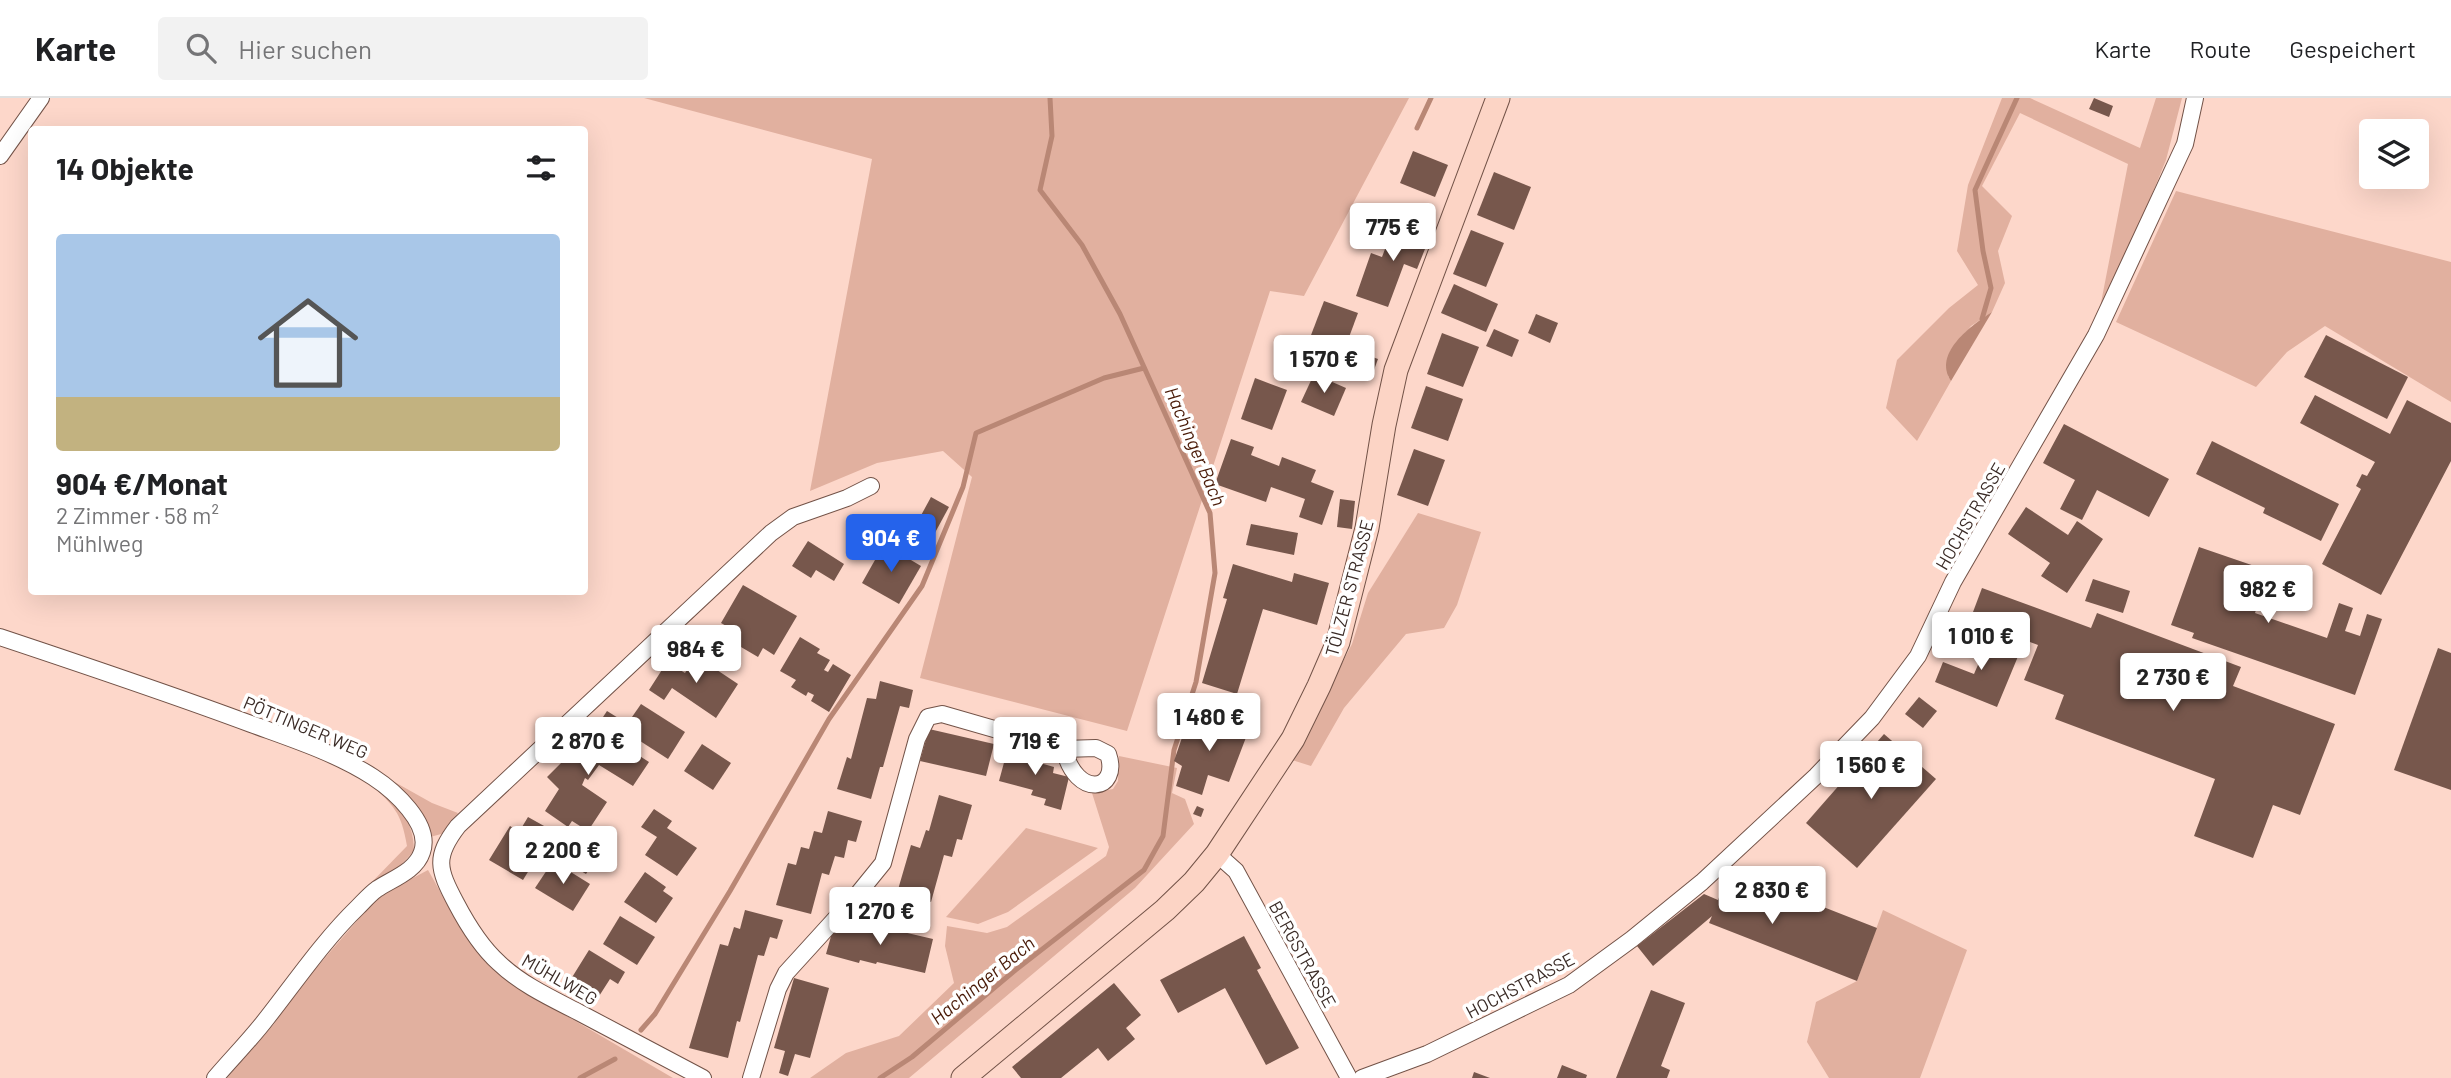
<!DOCTYPE html>
<html lang="de">
<head>
<meta charset="utf-8">
<style>
	:root { --surface:#fff; --page:#f2f2f2; --text:#202124; --muted:#757577; --line:#e0e0e0; --accent:#2563eb }
	body { margin:0; font-family:Barlow,sans-serif; background:var(--page); color:var(--text); height:100vh; display:flex; flex-direction:column; font-size:26px; white-space:nowrap }
	* { box-sizing:border-box; margin:0 }
	p { font-size:23px; color:var(--muted) }
	.icon { flex:none; width:38px; height:38px; fill:none; stroke:currentColor; stroke-width:2; stroke-linecap:round; stroke-linejoin:round }
	.map { position:relative; flex:1; overflow:hidden }
	.drawer { position:absolute; left:28px; top:28px; width:560px; height:469px; display:flex; flex-direction:column; background:var(--surface); border-radius:7px; box-shadow:0 7px 28px #0002 }
	.drawer>* { flex:none }
	.buttons { position:absolute; left:2359px; top:21px; display:grid; gap:14px }
	.buttons a { display:grid; place-items:center; width:70px; height:70px; border-radius:7px; background:var(--surface); box-shadow:0 7px 28px #0002; font-size:35px }
	.price { position:absolute; translate:-50% -60px; padding:0 16px; border-radius:7px; background:#fff; color:#222; font-size:23px; line-height:46px; filter:drop-shadow(0 2px 4px #0008) }
	.price::after { content:''; position:absolute; left:50%; top:42px; width:21px; height:16px; margin-left:-10px; background:inherit; clip-path:polygon(0 0,100% 0,50% 100%) }
	.price.current { background:var(--accent); color:#fff }
	ul { padding:0; list-style:none }
	li { display:grid; align-content:center; gap:14px; height:371px; padding:0 28px }
	li span { display:grid; place-items:center; height:217px; border-radius:7px; color:#555 }
	li>.icon { margin-inline-start:auto }
	span .icon { width:126px; height:126px; fill:#fffc; stroke-width:1 }
	li b { font-size:30px }
	h2 { display:flex; justify-content:space-between; align-items:center; height:84px; padding:0 28px; font-size:30px }
	header { display:flex; align-items:center; gap:42px; box-sizing:border-box; height:98px; padding:0 35px; background:var(--surface); border-bottom:2px solid var(--line) }
	header strong { font-size:33px }
	nav { display:flex; gap:38px; margin-inline-start:auto; font-size:24px }
	.search { width:490px; height:63px; background:var(--page); display:flex; align-items:center; gap:18px; box-sizing:border-box; padding:0 24px; border-radius:7px; color:var(--muted); font-size:26px }
	.map>svg:first-child { display:block }
</style>
</head>
<body>
<header>
<strong>Karte</strong>
<div class="search"><svg class="icon" aria-label="search" viewBox="0 0 24 24"><circle cx="10" cy="10" r="6"/><path d="M15 15l6 6"/></svg>Hier suchen</div>
<nav><a>Karte</a><a>Route</a><a>Gespeichert</a></nav>
</header>
<div class="map">
<svg width="2451" height="980" viewBox="0 0 2451 980">
	<rect width="100%" height="100%" fill="#fdd7ca"/>
	<!-- green -->
	<g fill="#e1b09f">
		<path d="M644,0h765l-105,198 -34,-5 -143,440 -207,-53 52,-201 -29,-26 -66,12 -67,28 62,-332z"/>
		<path d="M2002,0h28l110,50 16,-50h26l-16,62 -29,71 -38,82 29,-149 -108,-51 -38,73 30,30 -14,35 7,32 -13,29 -21,14 -21,25 -2,25 3,5 -34,60 -31,-33 11,-48 52,-52 29,-23 -21,-34 11,-66z"/>
		<path d="M2176,93l275,71v140l-126,-76 -38,26 -31,35 -140,-65z"/>
		<path d="M1418,415l63,19 -24,73 -13,23 -38,6 -62,74 -33,58 -19,-6 60,-116 16,-51z"/>
		<path d="M1119,658l58,12 -5,25 13,6 9,25 -59,64 -226,190h-99l36,-25 53,-17 55,-53 -9,-37 2,-20 40,7 20,-6 99,-71 3,-9 -17,-54 21,-4 5,-8z"/>
		<path d="M391,682l41,23 26,10 -13,20 -15,4 -11,-27z"/>
		<path d="M370,685c25,18 44,35 44,68l-18,19 -24,12 35,-36c-6,-35 -13,-39 -37,-63z"/>
		<path d="M1026,730l72,20 -90,64 -30,12 -32,-7z"/>
		<path d="M428,772c23,40 42,81 79,111l166,97h-446l47,-54 24,-35 64,-74 19,-20z"/>
		<path d="M1883,812l84,40 -47,128h-91l-22,-36 9,-40 41,-21z"/>
	</g>
	<!-- water -->
	<path fill="#b98775" d="M1992,214l-41,69c-19,-28 21,-56 41,-69z"/>
	<g fill="none" stroke-linecap="round" stroke-linejoin="round">
		<!-- stream -->
		<g stroke="#b98775" stroke-width="5">
			<path d="M1417,30l14,-30"/>
			<path d="M1982,221l9,-31 -8,-37 -8,-61 42,-92"/>
			<path d="M641,932l14,-16 75,-123 99,-172 93,-133 41,-99 13,-54 128,-55 40,-10"/>
			<path d="M580,980l35,-19"/>
			<path d="M880,980l32,-21 101,-85 131,-102 19,-34 11,-86 22,-68 19,-109 -5,-60 -90,-199 -38,-69 -42,-55 12,-54 -2,-38"/>
		</g>
	</g>
	<!-- building -->
	<g fill="#77574c">
		<path d="M2094,0l19,8 -4,11 -20,-8z"/>
		<path d="M1413,53l35,14 -13,32 -35,-14z"/>
		<path d="M1494,74l37,15 -17,43 -37,-15z"/>
		<path d="M1396,122l35,14 -14,35 -13,-5 -16,43 -32,-11 15,-43 11,4z"/>
		<path d="M1471,132l33,13 -18,44 -33,-13z"/>
		<path d="M1454,186l44,20 -12,28 -45,-19z"/>
		<path d="M1324,203l34,12 -16,43 -34,-13z"/>
		<path d="M1536,216l22,9 -8,20 -22,-10z"/>
		<path d="M1494,231l25,11 -7,17 -26,-11z"/>
		<path d="M1442,235l37,14 -16,40 -36,-13z"/>
		<path d="M2326,237l82,42 -21,42 -83,-42z"/>
		<path d="M1350,251l28,10 -7,19 -28,-10z"/>
		<path d="M1314,276l32,14 -12,28 -33,-14z"/>
		<path d="M1255,280l32,12 -15,40 -31,-11z"/>
		<path d="M1426,288l37,13 -15,42 -37,-13z"/>
		<path d="M2315,297l75,39 17,-34 44,23v38l-70,134 -59,-31 39,-75 -5,-3 6,-12 5,2 8,-14 -75,-39z"/>
		<path d="M2064,326l105,55 -20,38 -52,-27 -15,30 -22,-11 15,-29 -32,-17z"/>
		<path d="M1231,341l23,8 -3,8 28,11 3,-9 34,13 -5,12 23,9 -12,34 -23,-8 6,-18 -34,-12 -5,15 -51,-18z"/>
		<path d="M2212,343l127,63 -18,37 -58,-28 2,-5 -69,-34z"/>
		<path d="M1414,351l31,11 -17,46 -31,-11z"/>
		<path d="M931,399l18,10 -19,35 -18,-10z"/>
		<path d="M1340,401l15,2 -3,28 -15,-2z"/>
		<path d="M2026,409l42,28 9,-14 26,18 -36,54 -26,-17 9,-13 -42,-29z"/>
		<path d="M1251,426l47,9 -4,22 -48,-10z"/>
		<path d="M808,443l36,23 -10,17 -18,-11 -5,8 -19,-12z"/>
		<path d="M884,446l37,22 -22,38 -37,-21z"/>
		<path d="M2199,449l70,24 -14,42 72,25 12,-35 14,5 -8,23 15,5 7,-22 15,5 -27,76 -163,-57 2,-5 -23,-8z"/>
		<path d="M1233,466l59,18 2,-9 35,10 -12,42 -54,-16 -26,85 -35,-11 25,-84 -4,-1z"/>
		<path d="M2093,481l37,12 -7,22 -38,-12z"/>
		<path d="M743,487l54,31 -23,39 -11,-7 -5,9 -29,-17 6,-9 -14,-8z"/>
		<path d="M1982,490l109,40 6,-15 144,54 -8,19 102,38 -35,91 -27,-10 -20,53 -59,-22 21,-57 -160,-60 9,-24 -40,-15 14,-35 -68,-25z"/>
		<path d="M1959,532l60,24 -22,53 -62,-25 8,-20 31,12 10,-23 -29,-11z"/>
		<path d="M800,539l20,12 -3,4 13,7 -6,10 4,2 5,-8 18,11 -22,37 -18,-11 3,-6 -6,-3 -2,4 -15,-9 5,-7 -16,-9z"/>
		<path d="M2438,550l13,5v137l-57,-20z"/>
		<path d="M696,558l42,28 -22,34 -44,-30 -8,12 -15,-10 18,-28 18,11z"/>
		<path d="M880,583l33,9 -4,18 -9,-2 -17,61h-3l-9,32 -34,-10 10,-32 4,2 16,-61 9,1z"/>
		<path d="M1919,599l18,14 -14,17 -18,-14z"/>
		<path d="M641,606l44,28 -17,27 -45,-29z"/>
		<path d="M607,613l16,10 -10,15 -16,-10z"/>
		<path d="M1189,619l32,12 3,-11 26,9 -21,55 -21,-7 -6,20 -26,-9 6,-20 -8,-5z"/>
		<path d="M929,631l65,15 -8,32 -66,-15z"/>
		<path d="M576,634l26,16 8,-11 39,25 -16,24 -34,-21 -11,15 -3,-2 -3,7 25,17 -19,29 -16,-10 -4,6 -23,-16 14,-22 -12,-12 15,-15 -11,-6z"/>
		<path d="M1884,636l52,45 -79,89 -51,-45z"/>
		<path d="M702,646l29,19 -18,27 -29,-19z"/>
		<path d="M1008,650l33,9 -1,6 14,4 -1,6 16,4 -8,33 -17,-5 2,-6 -15,-4 2,-5 -34,-9z"/>
		<path d="M939,697l33,10 -10,35 -5,-1 -5,18 -8,-2 -13,47 -34,-9 14,-48 9,3 6,-18 3,1z"/>
		<path d="M1197,708l7,3 -3,8 -8,-3z"/>
		<path d="M654,711l18,12 -5,7 30,20 -20,28 -32,-21 12,-18 -16,-10z"/>
		<path d="M828,713l34,10 -6,21 -8,-2 -4,18 -9,-2 -6,19 -7,-2 -11,41 -35,-9 12,-42 8,2 5,-18 8,2 5,-18 8,2z"/>
		<path d="M528,719l25,14 -30,49 -34,-20 21,-34 9,6z"/>
		<path d="M575,750l20,12 -9,14 -20,-12z"/>
		<path d="M553,763l37,23 -17,27 -38,-23z"/>
		<path d="M1729,772l148,58 -20,53 -148,-58 3,-7 -59,50 -16,-20 67,-52 14,6z"/>
		<path d="M645,774l21,15 -3,4 10,7 -17,25 -32,-21z"/>
		<path d="M745,812l38,10 -6,19 -7,-2 -6,19 -6,-1 -18,67 -3,-1 -9,37 -39,-10 31,-104 8,2 6,-19 6,2z"/>
		<path d="M620,818l35,21 -18,28 -34,-21z"/>
		<path d="M835,824l32,8 1,-2 16,4 2,-4 47,11 -8,34 -48,-11 -1,2 -16,-4 -1,3 -33,-9z"/>
		<path d="M1244,838l17,32 -4,2 42,78 -33,17 -41,-77 -47,25 -18,-33z"/>
		<path d="M589,852l36,22 -7,12 -8,-5 -16,25 -28,-17z"/>
		<path d="M794,880l35,10 -19,70 -15,-4 -7,22 -9,-3 6,-22 -11,-3z"/>
		<path d="M1114,885l27,32 -15,13 9,11 -27,22 -10,-13 -37,30h-40l-9,-11z"/>
		<path d="M1651,892l34,13 -24,63 9,4 -3,8h-51z"/>
		<path d="M1562,967l25,10 -1,3h-29z"/>
		<path d="M1474,974l16,6h-18z"/>
	</g>
	<g fill="none" stroke-linecap="round" stroke-linejoin="round">
		<!-- minor casing -->
		<g stroke="#725247" stroke-width="18">
			<g id="minor">
				<path d="M0,58l41,-58"/>
				<path d="M0,539c84,28 168,56 251,87 41,15 85,29 122,53 20,13 59,47 49,75 -6,19 -30,27 -45,37 -7,5 -13,12 -19,18 -34,33 -62,74 -91,111 -16,21 -35,40 -52,60"/>
				<path d="M1217,756l19,17 113,207"/>
				<path d="M703,980c-41,-22 -82,-43 -123,-65 -27,-14 -58,-28 -81,-50 -19,-17 -32,-39 -43,-60 -18,-34 -22,-46 2,-77l313,-293 22,-16 54,-19 24,-12"/>
				<path d="M751,980l27,-89 8,-16 71,-78 26,-32 34,-124 11,-22 14,-3 122,35 32,-1 12,6c13,37 -32,46 -44,-5"/>
				<path d="M1362,980l65,-24 142,-69 63,-46 70,-57 114,-106 56,-58 46,-62 35,-74 143,-247 89,-191 10,-46"/>
			</g>
		</g>
		<!-- secondary casing -->
		<g stroke="#725247" stroke-width="25">
			<path id="secondary" d="M963,980l202,-168 29,-28 23,-28 76,-115 26,-53 19,-44 29,-114 17,-103 12,-55 102,-272"/>
		</g>
		<!-- minor -->
		<use href="#minor" stroke="#fff" stroke-width="16"/>
		<!-- secondary -->
		<use href="#secondary" stroke="#fcd4c5" stroke-width="23"/>
	</g>
	<g text-anchor="middle" dominant-baseline="central" stroke-width="7" stroke-linejoin="round" paint-order="stroke">
		<!-- street labels -->
		<g font-size="18" fill="#3a2b26" stroke="#fff">
			<text transform="translate(1970 418) rotate(-60)">HOCHSTRASSE</text>
			<text transform="translate(1349 490) rotate(-75)">TÖLZER STRASSE</text>
			<text transform="translate(306 629) rotate(23)">PÖTTINGER WEG</text>
			<text transform="translate(1303 856) rotate(61)">BERGSTRASSE</text>
			<text transform="translate(560 881) rotate(30)">MÜHLWEG</text>
			<text transform="translate(1520 887) rotate(-28)">HOCHSTRASSE</text>
		</g>
		<!-- water labels -->
		<g font-size="19" font-style="italic" fill="#481906" stroke="#fff">
			<text transform="translate(1196 348) rotate(67)">Hachinger Bach</text>
			<text transform="translate(982 882) rotate(-39)">Hachinger Bach</text>
		</g>
	</g>
</svg>
<div class="buttons">
<a><svg class="icon" aria-label="layers" viewBox="0 0 24 24"><path d="M12 4l9 5-9 5-9-5zM3 14l9 5 9-5"/></svg></a>
</div>
<b class="price" style="left:1393px;top:165px">775 €</b>
<b class="price" style="left:1324px;top:297px">1 570 €</b>
<b class="price current" style="left:891px;top:476px">904 €</b>
<b class="price" style="left:2268px;top:527px">982 €</b>
<b class="price" style="left:1981px;top:574px">1 010 €</b>
<b class="price" style="left:696px;top:587px">984 €</b>
<b class="price" style="left:2173px;top:615px">2 730 €</b>
<b class="price" style="left:1209px;top:655px">1 480 €</b>
<b class="price" style="left:588px;top:679px">2 870 €</b>
<b class="price" style="left:1035px;top:679px">719 €</b>
<b class="price" style="left:1871px;top:703px">1 560 €</b>
<b class="price" style="left:563px;top:788px">2 200 €</b>
<b class="price" style="left:1772px;top:828px">2 830 €</b>
<b class="price" style="left:880px;top:849px">1 270 €</b>
<section class="drawer">
<h2>14 Objekte<svg class="icon" aria-label="filters" viewBox="0 0 24 24"><path d="M4 7h16M4 17h16"/><circle cx="9" cy="7" r="2"/><circle cx="15" cy="17" r="2"/></svg></h2>
<ul>
<li><span style="background:linear-gradient(#a9c7e8 75%,#c2b280 0)"><svg class="icon" aria-label="home" viewBox="0 0 24 24"><path d="M3 11l9-7 9 7M6 9v11h12V9"/></svg></span><div><b>904 €/Monat</b><p>2 Zimmer · 58 m²</p><p>Mühlweg</p></div></li>
</ul>
</section>
</div>
</body>
</html>
